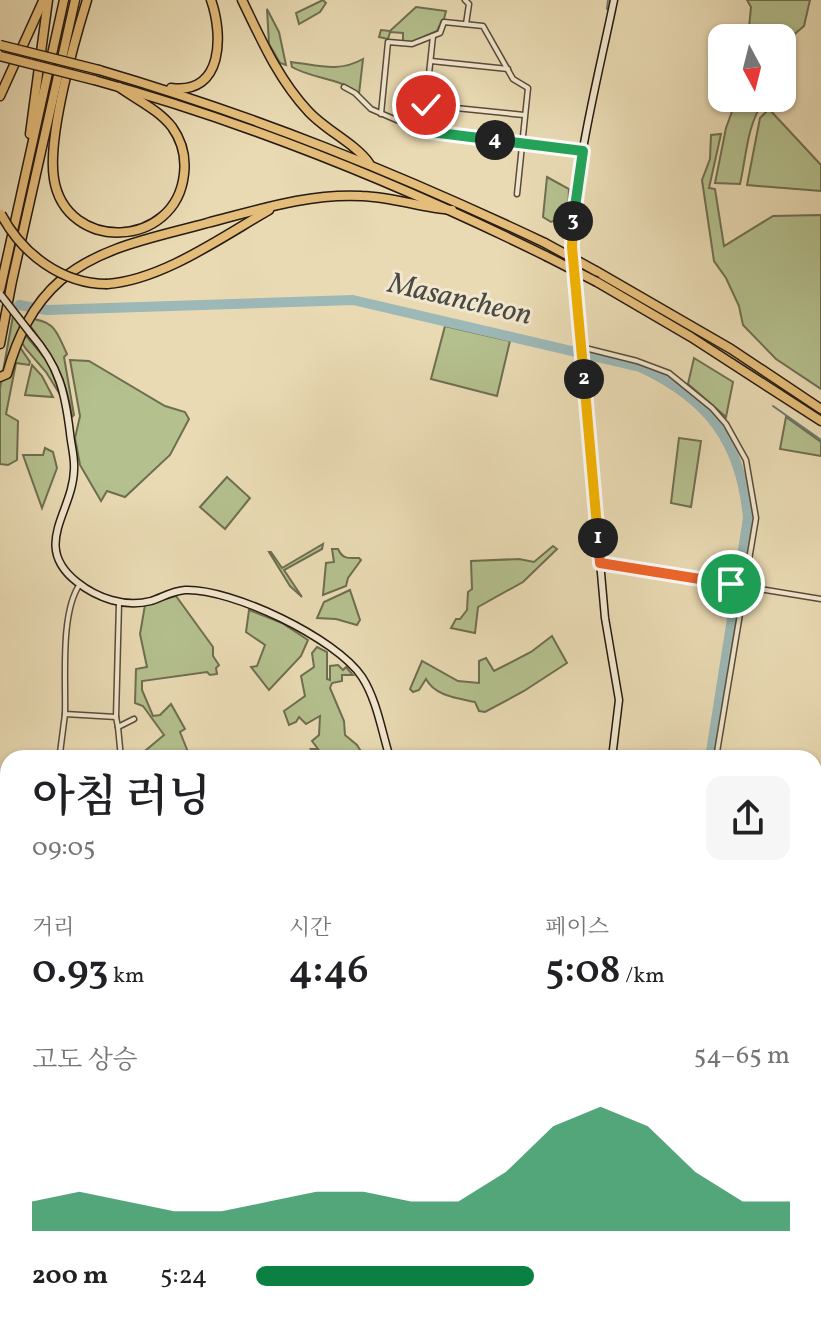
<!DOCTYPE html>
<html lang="ko">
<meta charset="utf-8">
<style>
:root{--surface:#fff;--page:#f6f6f6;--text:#202124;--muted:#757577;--accent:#0b8043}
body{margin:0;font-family:Vollkorn,"Noto Serif KR",serif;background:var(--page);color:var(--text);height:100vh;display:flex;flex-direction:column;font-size:30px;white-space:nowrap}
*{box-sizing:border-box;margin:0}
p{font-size:26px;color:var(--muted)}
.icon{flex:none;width:44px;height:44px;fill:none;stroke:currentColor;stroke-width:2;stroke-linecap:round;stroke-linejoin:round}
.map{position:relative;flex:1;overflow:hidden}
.drawer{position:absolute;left:0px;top:750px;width:822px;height:574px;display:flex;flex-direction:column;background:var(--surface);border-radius:24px 24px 0 0;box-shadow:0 2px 6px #0004}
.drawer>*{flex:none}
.needle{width:52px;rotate:173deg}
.buttons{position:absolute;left:708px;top:24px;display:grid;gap:16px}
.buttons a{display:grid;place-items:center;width:88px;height:88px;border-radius:16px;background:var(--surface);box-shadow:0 2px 6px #0004;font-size:40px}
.pin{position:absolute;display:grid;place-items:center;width:68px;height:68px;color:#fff;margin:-34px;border:4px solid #fff;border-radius:50%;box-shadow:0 2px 8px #0007}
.km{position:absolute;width:40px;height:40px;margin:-20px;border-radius:50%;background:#222;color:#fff;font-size:22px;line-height:40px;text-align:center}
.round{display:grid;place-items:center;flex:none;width:84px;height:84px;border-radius:16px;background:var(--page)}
.headline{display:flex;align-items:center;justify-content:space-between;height:136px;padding:0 32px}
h1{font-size:44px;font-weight:600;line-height:60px}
.figures{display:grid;grid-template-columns:repeat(3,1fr);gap:12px;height:136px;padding:8px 32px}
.figures div{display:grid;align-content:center}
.figures b{font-size:40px;font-weight:600}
.figures small{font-size:22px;font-weight:400}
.figures p{font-size:22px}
.chart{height:224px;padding:16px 32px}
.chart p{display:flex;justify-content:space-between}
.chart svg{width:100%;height:144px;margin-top:8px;fill:var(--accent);opacity:.7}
ul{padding:0 32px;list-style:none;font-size:26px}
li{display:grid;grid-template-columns:128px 96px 1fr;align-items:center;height:60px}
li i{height:20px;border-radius:10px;background:var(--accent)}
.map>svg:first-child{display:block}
.green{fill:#b4c08e;stroke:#6e6e50;stroke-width:2}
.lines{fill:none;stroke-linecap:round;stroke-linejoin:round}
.stream{stroke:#6d7975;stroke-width:2}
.river{stroke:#9cb8b7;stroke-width:10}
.street-casing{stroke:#584b3a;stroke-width:7}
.secondary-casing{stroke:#271b12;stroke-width:9}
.highway-casing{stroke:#271b12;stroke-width:11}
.street{stroke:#f1e7ce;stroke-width:4}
.secondary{stroke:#f1e7ce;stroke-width:6}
.highway{stroke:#e4bd7a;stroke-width:8}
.secondary-bridge-casing{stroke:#271b12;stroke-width:9;stroke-linecap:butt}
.highway-bridge-casing{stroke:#271b12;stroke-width:11;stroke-linecap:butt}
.secondary-bridge{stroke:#f1e7ce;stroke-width:6}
.highway-bridge{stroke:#e4bd7a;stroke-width:8}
.split-1-casing{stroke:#fff;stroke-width:16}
.split-2-casing{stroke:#fff;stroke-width:16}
.split-3-casing{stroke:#fff;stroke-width:16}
.split-4-casing{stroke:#fff;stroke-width:16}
.split-5-casing{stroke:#fff;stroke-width:16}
.split-1{stroke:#f0652b;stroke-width:10}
.split-2{stroke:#f5b400;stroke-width:10}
.split-3{stroke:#f5b400;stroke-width:10}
.split-4{stroke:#22a559;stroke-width:10}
.split-5{stroke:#22a559;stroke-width:10}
.labels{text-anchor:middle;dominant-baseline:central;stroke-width:6;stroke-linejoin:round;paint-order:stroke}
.water-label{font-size:30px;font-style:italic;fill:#4a4a44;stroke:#f1e7ce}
</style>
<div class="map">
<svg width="821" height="1323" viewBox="0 0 821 1323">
<rect width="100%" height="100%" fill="#e9dab3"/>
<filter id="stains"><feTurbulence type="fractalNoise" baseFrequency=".0025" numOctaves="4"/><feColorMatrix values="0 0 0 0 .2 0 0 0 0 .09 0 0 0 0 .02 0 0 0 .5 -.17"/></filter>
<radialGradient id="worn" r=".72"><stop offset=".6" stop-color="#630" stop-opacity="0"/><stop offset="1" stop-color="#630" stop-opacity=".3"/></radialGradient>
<g class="green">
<polygon points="323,0 326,3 320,12 299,24 296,13"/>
<polygon points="747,0 810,0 804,26 782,45 782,38 748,38 751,7"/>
<polygon points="416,7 446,11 444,19 442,20 437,31 412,42 403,41 403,33 390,32 388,39 379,37 381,30 390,31"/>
<polygon points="267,9 279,32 286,65 280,63 269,44"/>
<path d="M363,59L359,94C342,78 312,79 292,67L291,62C318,65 338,73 363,59Z"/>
<path d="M737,98L743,103H763C747,124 746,159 740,184L715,183L726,128Z"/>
<polygon points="769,109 821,165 821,191 747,185 760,118"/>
<polygon points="721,134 709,188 715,189 724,246 773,216 821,215 821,389 776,359 743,325 739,306 726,278 714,261 702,180 710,159 711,135"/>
<polygon points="547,177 569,189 568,216 551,222 543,217"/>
<polygon points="13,316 20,325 17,343 30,362 29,365 16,363 6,414 18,421 17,460 8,465 0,464 0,388"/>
<path d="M27,318C56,321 56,331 67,354L64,357L74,415L72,417C65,371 53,357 26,320Z"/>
<polygon points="445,326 510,341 497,396 431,379"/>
<polygon points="23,332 48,362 61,396 46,372 26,349 22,343"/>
<polygon points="694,358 733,382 726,417 688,384"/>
<polygon points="70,360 89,361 165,406 185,412 189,419 170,455 125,497 107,491 101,501 80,465 75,438 80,416"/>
<polygon points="32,365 42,376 53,397 25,395"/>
<polygon points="786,417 821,442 821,456 780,449"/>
<polygon points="679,438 701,441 691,507 671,503"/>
<polygon points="45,448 53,452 57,468 42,508 23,455 43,455"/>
<polygon points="227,477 250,498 225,529 200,507"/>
<polygon points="323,544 322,549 284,570 302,597 290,586 269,552 271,552 282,568"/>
<polygon points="553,546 557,549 523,582 478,607 475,633 451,628 456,619 460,619 467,610 468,592 472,589 471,561 519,559 534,562"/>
<path d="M332,549H338C343,560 349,558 359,558L361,560L348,578L346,586L323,595L326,563L334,562Z"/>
<polygon points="350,590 360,620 357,625 336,619 317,618 324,602"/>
<polygon points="176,596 213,647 213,656 219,665 216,668 217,674 210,675 207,672 142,681 142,690 153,716 160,715 171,704 185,729 180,732 190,757 144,758 139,756 164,735 143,706 135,703 136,669 147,667 140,634 145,605"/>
<polygon points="249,610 282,623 308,640 301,656 269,690 251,667 257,666 265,645 246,632"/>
<path d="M552,636L567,663L524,691L485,712L479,711L475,702C457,698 435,696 426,679L419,690L413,692L410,689L422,661L458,681L479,683V661L486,658L494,671L531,652Z"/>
<polygon points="317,647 327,652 327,679 330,680 330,666 338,665 343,670 346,667 353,675 342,675 342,681 332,683 330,688 344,721 345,735 357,745 365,758 319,758 311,749 318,749 312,741 319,735 320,716 306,724 299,717 296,722 289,725 284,711 305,696 301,676 314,667 312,653"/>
<polygon points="8,1084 8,1159 0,1148 0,1099"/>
</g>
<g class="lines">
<g class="stream">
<polyline points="607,9 608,0"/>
<polyline points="773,406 821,440"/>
<polyline points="0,811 8,812"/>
<polyline points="814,934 821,927"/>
</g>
<g class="river">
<path d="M19,305L47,310L353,300L640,367C709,399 741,442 748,518L710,758"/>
<polyline points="814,1256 821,1265"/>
</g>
<defs>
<g id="street">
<polyline points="465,0 469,4 466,24"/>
<polyline points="431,61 508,69"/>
<polyline points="344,87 355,93 371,109 429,134 583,151"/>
<polyline points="426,105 524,115"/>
<polyline points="381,114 388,42 412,44 440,33 444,22 483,26 513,79 528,88 517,194"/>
<polyline points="423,131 433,36"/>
<polyline points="581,347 637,361 669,373 712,408 726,424 746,460 756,518 716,758"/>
<polyline points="600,563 821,599"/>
<path d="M80,584C60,612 66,679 65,714L116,717"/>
<polyline points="119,603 116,717 118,727 134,719"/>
<polyline points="118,727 121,758"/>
<polyline points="60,753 65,714"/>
<polyline points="814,875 821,877"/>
<polyline points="814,943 821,936"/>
<polyline points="634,1316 639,1323"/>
</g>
<g id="secondary">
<path d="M31,334C59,366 65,392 70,433C71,445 75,458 74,470C73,512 31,546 77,582C97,598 125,608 151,601C163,597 172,591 185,590C231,588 336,638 362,677C377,700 382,733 390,758"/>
<path d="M612,758L619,700L605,618L572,247C575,164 597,82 614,0"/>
<polyline points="814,1026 821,1026"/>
<polyline points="814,1041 821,1040"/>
<polyline points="814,1046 821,1045"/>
<polyline points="0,1223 8,1220"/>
<polyline points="0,1232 8,1228"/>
<polyline points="203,1316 204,1323"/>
<polyline points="210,1316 211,1323"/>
<polyline points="511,1323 512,1316"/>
</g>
<g id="highway">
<path d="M87,0C74,42 47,138 54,179C66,253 176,249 184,174C186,157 182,141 172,127C159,110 137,100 119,87"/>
<path d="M242,0C261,39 278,79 308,111C325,130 356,144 369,163"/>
<path d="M99,70C256,116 397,173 545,243"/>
<path d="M94,80C251,123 400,184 546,256"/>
<path d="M171,88C224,95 223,34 211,0"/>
<polyline points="0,96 43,1"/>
<polyline points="30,134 48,0"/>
<polyline points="596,271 731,349 821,409"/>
<polyline points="597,282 691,337 821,421"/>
<path d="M107,284C162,280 222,237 269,210"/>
<polyline points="0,290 64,0"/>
<polyline points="0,344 12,281 75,0"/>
<path d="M0,377L7,374C17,338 32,305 61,280C101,246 157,237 207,223C258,210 309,193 362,196C393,197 422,208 452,210"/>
</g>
</defs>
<use href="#street" class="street-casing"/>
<use href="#secondary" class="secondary-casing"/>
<use href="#highway" class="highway-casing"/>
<use href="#street" class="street"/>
<use href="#secondary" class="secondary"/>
<use href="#highway" class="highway"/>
<defs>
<polyline id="secondary-bridge" points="0,294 31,334"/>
<g id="highway-bridge">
<polyline points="0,45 99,70"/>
<polyline points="0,56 94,80"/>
<path d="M1,214C22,254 62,284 107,284"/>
<polyline points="545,243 596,271"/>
<polyline points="546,256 597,282"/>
</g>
</defs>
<use href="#secondary-bridge" class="secondary-bridge-casing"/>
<use href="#highway-bridge" class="highway-bridge-casing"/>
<use href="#secondary-bridge" class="secondary-bridge"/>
<use href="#highway-bridge" class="highway-bridge"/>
</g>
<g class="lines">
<defs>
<polyline id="split-1" points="598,538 600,563 731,584"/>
<polyline id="split-2" points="584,379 598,538"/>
<polyline id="split-3" points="573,221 572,247 584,379"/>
<polyline id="split-4" points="495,140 583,151 573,221"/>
<polyline id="split-5" points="426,105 423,131 495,140"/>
</defs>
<use href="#split-1" class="split-1-casing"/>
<use href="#split-2" class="split-2-casing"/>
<use href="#split-3" class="split-3-casing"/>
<use href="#split-4" class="split-4-casing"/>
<use href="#split-5" class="split-5-casing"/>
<use href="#split-1" class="split-1"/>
<use href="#split-2" class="split-2"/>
<use href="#split-3" class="split-3"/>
<use href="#split-4" class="split-4"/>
<use href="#split-5" class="split-5"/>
</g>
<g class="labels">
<g class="water-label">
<text transform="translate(460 300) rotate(13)">Masancheon</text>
</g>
</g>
<rect width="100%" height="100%" filter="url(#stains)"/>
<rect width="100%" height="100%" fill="url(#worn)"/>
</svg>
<div class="buttons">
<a><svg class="needle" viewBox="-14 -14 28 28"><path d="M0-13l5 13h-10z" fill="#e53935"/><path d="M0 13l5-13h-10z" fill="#757577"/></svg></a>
</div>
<div class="pin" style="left:731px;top:584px;background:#1e9e55"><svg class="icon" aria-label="arrive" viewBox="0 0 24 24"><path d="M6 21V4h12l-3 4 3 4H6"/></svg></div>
<div class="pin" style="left:426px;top:105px;background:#d93025"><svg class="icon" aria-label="check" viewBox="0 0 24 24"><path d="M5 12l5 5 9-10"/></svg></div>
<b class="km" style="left:598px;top:538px">1</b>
<b class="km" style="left:584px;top:379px">2</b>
<b class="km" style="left:573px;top:221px">3</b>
<b class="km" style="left:495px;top:140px">4</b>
<section class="drawer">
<div class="headline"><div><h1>아침 러닝</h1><p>09:05</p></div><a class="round"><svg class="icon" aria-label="share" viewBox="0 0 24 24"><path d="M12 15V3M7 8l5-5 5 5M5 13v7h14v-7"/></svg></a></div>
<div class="figures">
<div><p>거리</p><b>0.93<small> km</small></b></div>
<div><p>시간</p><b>4:46</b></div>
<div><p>페이스</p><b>5:08<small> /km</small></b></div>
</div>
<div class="chart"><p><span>고도 상승</span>54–65 m</p>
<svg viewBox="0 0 160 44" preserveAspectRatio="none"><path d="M0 44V35L10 32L20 35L30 38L40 38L50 35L60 32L70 32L80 35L90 35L100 26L110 12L120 6L130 12L140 26L150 35L160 35V44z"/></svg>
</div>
<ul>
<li><b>200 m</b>5:24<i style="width:52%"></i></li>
</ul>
</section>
</div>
